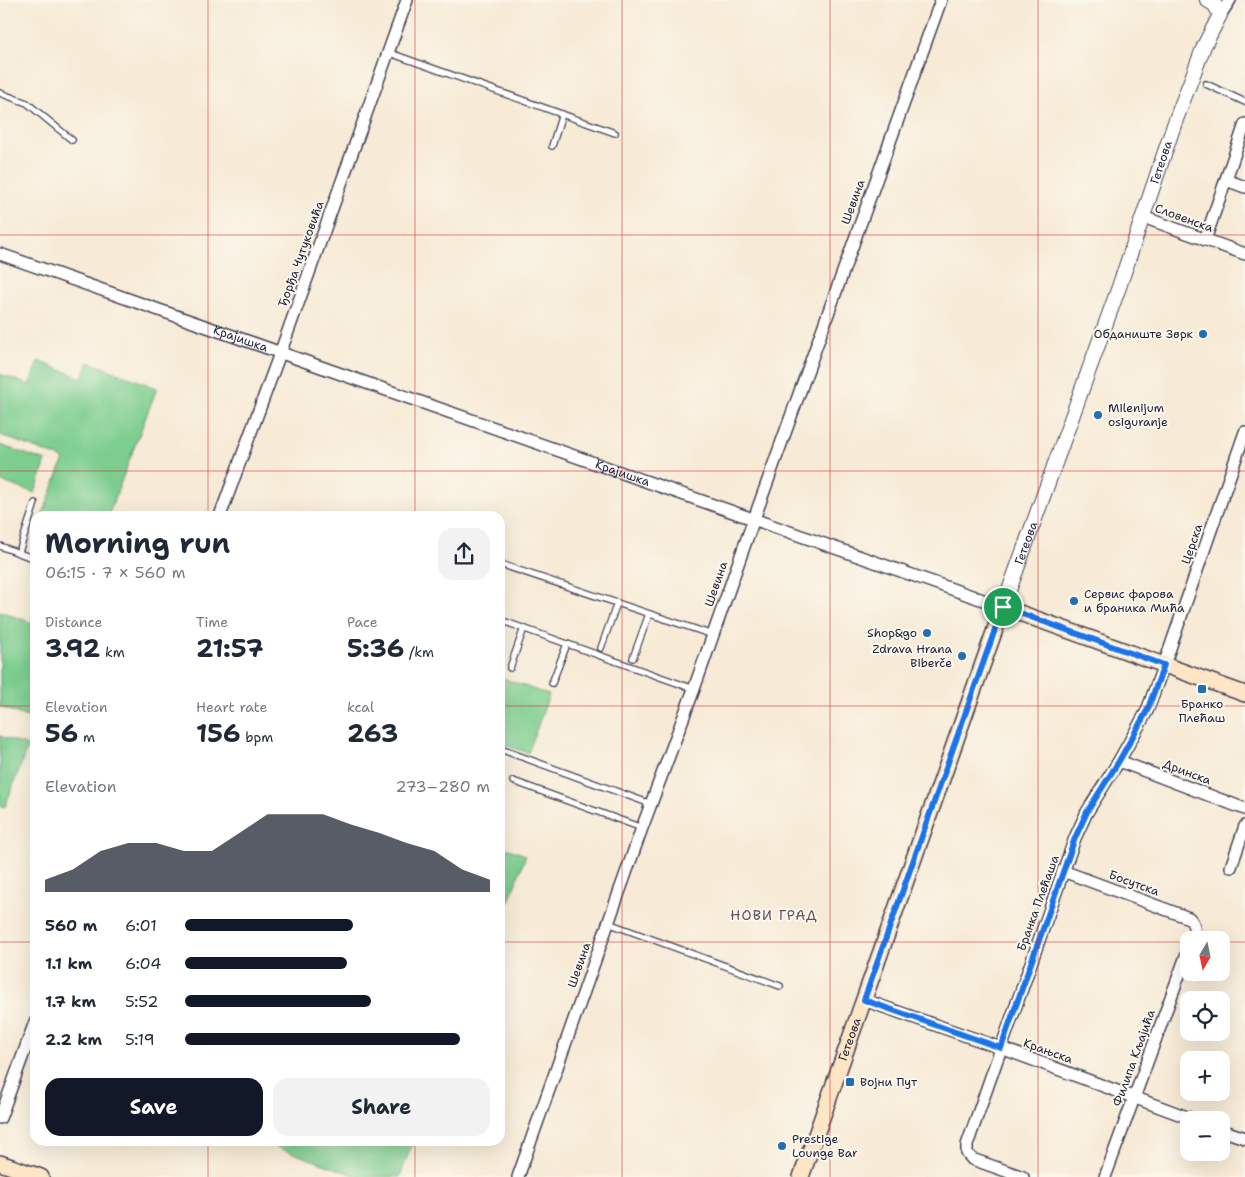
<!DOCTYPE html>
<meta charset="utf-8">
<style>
:root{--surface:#fff;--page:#f2f2f3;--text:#1f2937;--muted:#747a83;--accent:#111827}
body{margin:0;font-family:"Shantell Sans",sans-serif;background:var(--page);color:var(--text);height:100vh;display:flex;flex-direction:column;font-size:19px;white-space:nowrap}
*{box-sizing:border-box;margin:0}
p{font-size:16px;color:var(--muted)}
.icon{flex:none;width:28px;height:28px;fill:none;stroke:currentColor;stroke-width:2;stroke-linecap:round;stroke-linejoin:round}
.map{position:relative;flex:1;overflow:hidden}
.drawer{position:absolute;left:30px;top:511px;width:475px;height:635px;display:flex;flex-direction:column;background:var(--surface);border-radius:15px;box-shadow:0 5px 20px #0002}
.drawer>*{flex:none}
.needle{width:32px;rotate:189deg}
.buttons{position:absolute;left:1180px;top:931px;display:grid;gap:10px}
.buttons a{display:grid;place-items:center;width:50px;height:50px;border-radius:10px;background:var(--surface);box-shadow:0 5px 20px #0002;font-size:25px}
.pin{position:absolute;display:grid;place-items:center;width:42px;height:42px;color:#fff;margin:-21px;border:2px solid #fff;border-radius:50%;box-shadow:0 1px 5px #0007}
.round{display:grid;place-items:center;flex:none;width:52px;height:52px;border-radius:15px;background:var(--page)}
.summary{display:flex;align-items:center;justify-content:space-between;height:85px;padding:0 15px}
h1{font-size:28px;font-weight:700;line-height:38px}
.figures{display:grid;grid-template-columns:repeat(3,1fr);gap:8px;height:85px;padding:5px 15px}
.figures div{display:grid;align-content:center}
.figures b{font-size:25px;font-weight:700}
.figures small{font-size:14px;font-weight:400}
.figures p{font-size:14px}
.chart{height:140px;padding:10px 15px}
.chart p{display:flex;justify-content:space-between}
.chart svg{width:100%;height:90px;margin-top:5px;fill:var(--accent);opacity:.7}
.action{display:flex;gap:10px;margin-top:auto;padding:10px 15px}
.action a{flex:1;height:58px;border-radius:15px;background:var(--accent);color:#fff;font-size:20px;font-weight:700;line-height:58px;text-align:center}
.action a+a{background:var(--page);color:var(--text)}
ul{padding:0 15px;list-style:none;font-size:16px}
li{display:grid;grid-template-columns:80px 60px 1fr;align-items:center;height:38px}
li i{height:12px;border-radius:6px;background:var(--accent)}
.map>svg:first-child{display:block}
.green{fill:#7ccd8e;stroke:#4f7864}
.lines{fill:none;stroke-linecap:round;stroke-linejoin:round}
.service-casing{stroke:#424052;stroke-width:8}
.minor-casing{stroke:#424052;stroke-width:14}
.tertiary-casing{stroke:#424052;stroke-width:16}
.secondary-casing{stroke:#424052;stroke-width:18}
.service{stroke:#fff;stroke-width:5.5}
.minor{stroke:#fff;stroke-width:11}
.tertiary{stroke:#fff;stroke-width:14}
.secondary{stroke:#fee5c5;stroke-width:15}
.route-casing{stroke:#fff;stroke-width:10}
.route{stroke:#1a73e8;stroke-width:6}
.grid{fill:none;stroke:#d62828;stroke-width:1;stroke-opacity:0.55}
.poi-dot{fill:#1f6fb2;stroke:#fbf7ec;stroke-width:2}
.labels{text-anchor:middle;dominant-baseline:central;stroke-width:4;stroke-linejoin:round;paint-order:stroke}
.street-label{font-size:12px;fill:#22223b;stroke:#fbf7ec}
.poi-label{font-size:12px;fill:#22223b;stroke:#fbf7ec;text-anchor:start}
.neighbourhood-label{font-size:14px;letter-spacing:1px;fill:#625156;stroke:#fbf7ec}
</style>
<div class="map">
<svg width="1245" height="1177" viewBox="0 0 1245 1177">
<rect width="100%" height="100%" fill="#fbf7ec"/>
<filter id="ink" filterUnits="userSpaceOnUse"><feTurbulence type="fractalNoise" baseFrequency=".02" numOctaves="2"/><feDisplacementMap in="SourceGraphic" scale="10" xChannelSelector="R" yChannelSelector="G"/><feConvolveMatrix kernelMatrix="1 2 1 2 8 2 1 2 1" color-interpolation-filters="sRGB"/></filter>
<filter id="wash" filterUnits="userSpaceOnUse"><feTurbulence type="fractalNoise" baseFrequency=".0096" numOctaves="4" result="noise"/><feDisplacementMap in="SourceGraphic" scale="20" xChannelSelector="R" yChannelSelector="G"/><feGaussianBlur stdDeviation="1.12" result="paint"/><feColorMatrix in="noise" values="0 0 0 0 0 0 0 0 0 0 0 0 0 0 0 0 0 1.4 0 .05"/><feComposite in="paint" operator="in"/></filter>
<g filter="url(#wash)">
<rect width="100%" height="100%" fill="#f7ead6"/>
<g class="green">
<polygon points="38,361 82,378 89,362 157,388 108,516 42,516 64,459 0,435 0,374 29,385"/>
<polygon points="0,445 46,461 35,493 0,481"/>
<polygon points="0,611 35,624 35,720 0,707"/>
<polygon points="500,677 549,695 528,753 500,743"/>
<polygon points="0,736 28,746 5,807 0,806"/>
<polygon points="500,846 526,855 500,926"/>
<polygon points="260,1141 413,1141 400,1177 359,1177"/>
</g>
</g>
<g filter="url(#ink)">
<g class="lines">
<defs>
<g id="service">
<polyline points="387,52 615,133"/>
<polyline points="1206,84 1245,102"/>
<polyline points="0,93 27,103 72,140"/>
<polyline points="552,146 562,114"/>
<polyline points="0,546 35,559"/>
<polyline points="19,552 35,503"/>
<polyline points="500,564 713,635"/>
<polyline points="500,620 694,689"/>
<polyline points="601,648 617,603"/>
<polyline points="633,658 649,614"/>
<polyline points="510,668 524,628"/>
<polyline points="552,683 567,644"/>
<polyline points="503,750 651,804"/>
<polyline points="513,781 642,828"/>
<polyline points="608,923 780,986"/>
</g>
<g id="minor">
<polyline points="1220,15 1230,0"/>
<polyline points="1226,180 1245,187"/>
<polyline points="1143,217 1245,254"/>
<polyline points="1205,240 1245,124"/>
<path id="s1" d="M0,254L1003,607"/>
<polyline points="220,516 286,337 407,0"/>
<polyline points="1119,761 1245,809"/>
<polyline points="1231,867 1245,826"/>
<path d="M1063,871L1189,918C1196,925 1195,931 1192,940"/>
<polyline points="864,1000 1001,1048 1195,1120"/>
<polyline points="0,1118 35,1022"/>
<polyline points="1221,1130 1245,1138"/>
<polyline points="518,1177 642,828 694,689 745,544 941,0"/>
<polyline points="1023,1177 972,1159 967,1153 967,1145 1075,838 1087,812 1119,761 1147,711 1169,651 1245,432"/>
<polyline points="1105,1177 1189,948"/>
</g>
<g id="tertiary">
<path id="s2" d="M1003,607L1119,287L1175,122L1204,46L1220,15L1215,5L1207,0"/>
</g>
<g id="secondary">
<polyline points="0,1163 41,1177"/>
<path id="s3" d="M801,1177L1003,607L1245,694"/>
</g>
</defs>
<use href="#service" class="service-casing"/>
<use href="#minor" class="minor-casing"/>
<use href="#tertiary" class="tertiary-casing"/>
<use href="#secondary" class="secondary-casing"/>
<use href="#service" class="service"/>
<use href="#minor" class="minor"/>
<use href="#tertiary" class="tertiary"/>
<use href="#secondary" class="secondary"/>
</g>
</g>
<g class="lines" filter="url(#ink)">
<defs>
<polygon id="route" points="1003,607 1164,665 1147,711 1119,761 1087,812 1075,838 1001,1048 864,1000"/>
</defs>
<use href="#route" class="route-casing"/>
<use href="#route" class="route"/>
</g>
<path class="grid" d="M208,0V516M415,0V516M622,0V1177M830,0V1177M1038,0V1177M0,235H1245M0,471H1245M0,706H35M500,706H1245M0,942H35M500,942H1189M1221,942H1245M208,1141V1177M415,1141V1177"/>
<g class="poi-dot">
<circle cx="1203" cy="334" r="5"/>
<circle cx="1098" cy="415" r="5"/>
<circle cx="1074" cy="601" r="5"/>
<circle cx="927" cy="633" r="5"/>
<circle cx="962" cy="656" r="5"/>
<rect x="1197" y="684" width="10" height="10" rx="2.5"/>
<rect x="845" y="1077" width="10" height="10" rx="2.5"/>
<circle cx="782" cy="1146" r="5"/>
</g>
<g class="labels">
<g class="street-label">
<text stroke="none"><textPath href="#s2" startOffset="472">Гетеова</textPath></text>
<text transform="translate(853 202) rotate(-70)">Шевина</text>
<text transform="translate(1184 218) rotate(20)">Словенска</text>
<text transform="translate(301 254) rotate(-70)">Ђорђа Чутуковића</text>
<text stroke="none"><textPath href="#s1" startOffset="255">Крајишка</textPath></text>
<text stroke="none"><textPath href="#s1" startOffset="660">Крајишка</textPath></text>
<text stroke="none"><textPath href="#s2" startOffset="68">Гетеова</textPath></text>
<text transform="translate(1192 544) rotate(-71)">Церска</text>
<text transform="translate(716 584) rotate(-71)">Шевина</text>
<text transform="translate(1187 772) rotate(21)">Дринска</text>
<text transform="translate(1134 883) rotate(20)">Босутска</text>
<text transform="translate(1038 903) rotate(-70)">Бранка Плећаша</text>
<text transform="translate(579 965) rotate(-71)">Шевина</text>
<text stroke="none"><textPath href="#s3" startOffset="146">Гетеова</textPath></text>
<text transform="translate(1048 1051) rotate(20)">Крањска</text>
<text transform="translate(1134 1058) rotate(-70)">Филипа Кљајића</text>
</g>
<g class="poi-label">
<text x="1193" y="334" text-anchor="end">Обданиште Зврк</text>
<text x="1108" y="408">Milenijum<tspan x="1108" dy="14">osiguranje</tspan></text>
<text x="1084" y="594">Сервис фарова<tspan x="1084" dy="14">и браника Мића</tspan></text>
<text x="917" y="633" text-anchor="end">Shop&amp;go</text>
<text x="952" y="649" text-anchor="end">Zdrava Hrana<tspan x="952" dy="14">Biberče</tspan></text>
<text x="1202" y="704" text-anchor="middle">Бранко<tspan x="1202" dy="14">Плећаш</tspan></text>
<text x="860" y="1082">Војни Пут</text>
<text x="792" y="1139">Prestige<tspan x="792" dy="14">Lounge Bar</tspan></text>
</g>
<g class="neighbourhood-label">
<text x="774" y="915">НОВИ ГРАД</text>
</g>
</g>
</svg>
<div class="buttons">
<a><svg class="needle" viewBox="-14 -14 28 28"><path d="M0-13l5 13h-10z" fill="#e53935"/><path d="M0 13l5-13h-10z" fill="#747a83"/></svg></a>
<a><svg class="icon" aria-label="locate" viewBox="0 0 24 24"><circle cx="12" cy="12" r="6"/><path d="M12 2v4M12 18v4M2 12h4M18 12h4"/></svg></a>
<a>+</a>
<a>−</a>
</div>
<div class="pin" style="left:1003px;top:607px;background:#1e9e55"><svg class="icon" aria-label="arrive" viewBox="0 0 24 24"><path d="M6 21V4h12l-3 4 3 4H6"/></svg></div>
<section class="drawer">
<div class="summary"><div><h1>Morning run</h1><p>06:15 · 7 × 560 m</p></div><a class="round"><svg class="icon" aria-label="share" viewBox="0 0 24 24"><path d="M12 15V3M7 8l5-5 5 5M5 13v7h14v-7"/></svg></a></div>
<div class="figures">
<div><p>Distance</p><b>3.92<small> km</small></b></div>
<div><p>Time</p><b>21:57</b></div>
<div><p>Pace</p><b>5:36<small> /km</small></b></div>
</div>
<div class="figures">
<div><p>Elevation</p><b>56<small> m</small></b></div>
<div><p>Heart rate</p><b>156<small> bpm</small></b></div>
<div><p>kcal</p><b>263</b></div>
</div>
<div class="chart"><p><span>Elevation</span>273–280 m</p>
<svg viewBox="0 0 160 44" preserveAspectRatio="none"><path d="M0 44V38L10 33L20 24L30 20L40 20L50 24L60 24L70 15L80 6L90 6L100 6L110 11L120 15L130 20L140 24L150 33L160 38V44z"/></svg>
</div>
<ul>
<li><b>560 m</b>6:01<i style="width:55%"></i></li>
<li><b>1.1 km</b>6:04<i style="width:53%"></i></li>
<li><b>1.7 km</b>5:52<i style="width:61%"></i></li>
<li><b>2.2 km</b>5:19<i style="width:90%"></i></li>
</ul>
<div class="action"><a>Save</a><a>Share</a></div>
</section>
</div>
